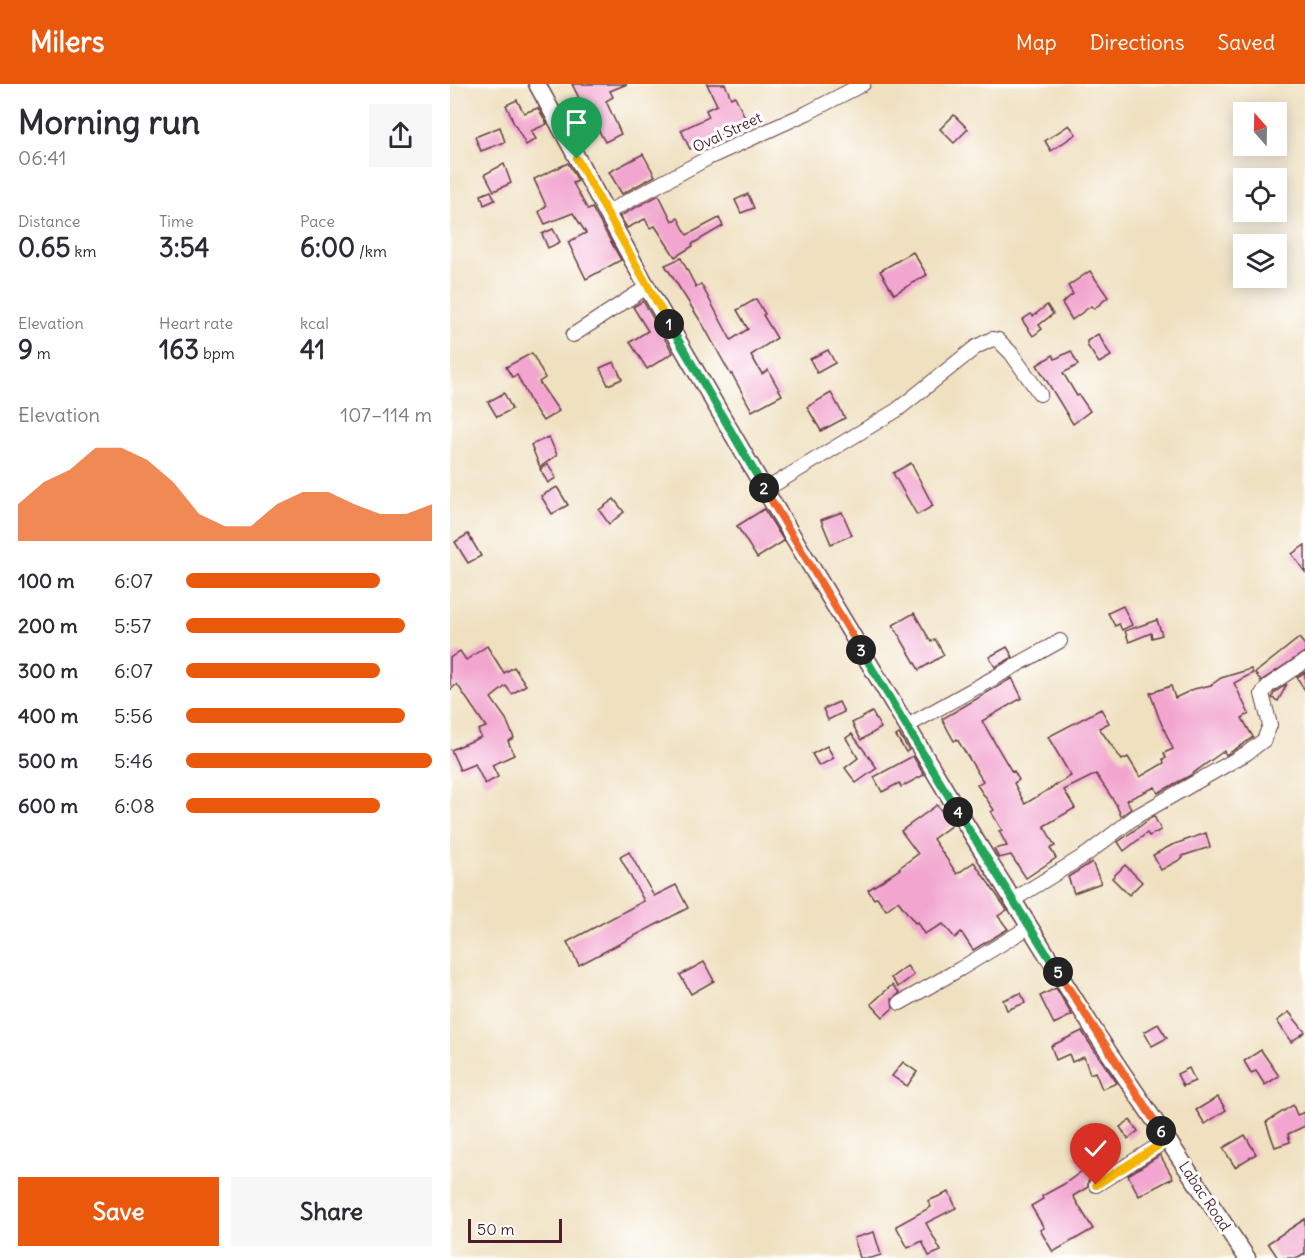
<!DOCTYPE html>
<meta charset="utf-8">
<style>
:root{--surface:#fff;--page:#f7f7f7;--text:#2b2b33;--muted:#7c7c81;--accent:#ea580c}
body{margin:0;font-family:Delius,sans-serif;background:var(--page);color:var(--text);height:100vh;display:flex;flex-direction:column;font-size:22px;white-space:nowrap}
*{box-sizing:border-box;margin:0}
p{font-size:20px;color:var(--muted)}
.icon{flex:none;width:33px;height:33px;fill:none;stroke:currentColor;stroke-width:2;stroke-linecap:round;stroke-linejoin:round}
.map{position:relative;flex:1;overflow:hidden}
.drawer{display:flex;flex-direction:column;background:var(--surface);width:450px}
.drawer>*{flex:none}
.needle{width:39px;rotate:340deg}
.fabs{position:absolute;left:783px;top:18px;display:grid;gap:12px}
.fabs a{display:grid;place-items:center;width:54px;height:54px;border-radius:0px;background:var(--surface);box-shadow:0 3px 15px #0003;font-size:30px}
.scale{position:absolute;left:18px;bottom:15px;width:94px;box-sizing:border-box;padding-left:6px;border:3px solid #4a1f2b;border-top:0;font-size:16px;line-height:21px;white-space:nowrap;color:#4a1f2b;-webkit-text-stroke:4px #fff;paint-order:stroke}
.pin{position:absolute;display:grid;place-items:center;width:51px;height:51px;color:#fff;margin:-62px -26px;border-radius:50% 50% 50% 0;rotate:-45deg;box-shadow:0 0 6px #0007}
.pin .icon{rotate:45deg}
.km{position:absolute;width:30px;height:30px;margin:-15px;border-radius:50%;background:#222;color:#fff;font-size:16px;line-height:30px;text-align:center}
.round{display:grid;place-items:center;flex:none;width:63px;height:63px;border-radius:0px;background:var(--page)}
.overview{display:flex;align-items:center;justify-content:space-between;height:102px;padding:0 18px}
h1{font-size:33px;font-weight:800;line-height:45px}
.metrics{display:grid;grid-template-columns:repeat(3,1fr);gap:9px;height:102px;padding:6px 18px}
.metrics div{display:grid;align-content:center}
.metrics b{font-size:26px;font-weight:800}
.metrics small{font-size:16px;font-weight:400}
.metrics p{font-size:16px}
.chart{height:168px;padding:12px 18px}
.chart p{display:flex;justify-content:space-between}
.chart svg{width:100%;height:108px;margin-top:6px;fill:var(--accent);opacity:.7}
.primary-button{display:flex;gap:12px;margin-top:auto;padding:12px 18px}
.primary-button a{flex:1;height:69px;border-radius:0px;background:var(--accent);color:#fff;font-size:24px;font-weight:800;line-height:69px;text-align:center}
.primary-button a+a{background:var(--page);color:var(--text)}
ul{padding:0 18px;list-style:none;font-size:20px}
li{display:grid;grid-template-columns:96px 72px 1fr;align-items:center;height:45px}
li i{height:15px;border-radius:8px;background:var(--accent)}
header{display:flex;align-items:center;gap:36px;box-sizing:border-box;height:84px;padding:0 30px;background:var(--accent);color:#fff}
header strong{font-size:28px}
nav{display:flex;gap:33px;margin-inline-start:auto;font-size:21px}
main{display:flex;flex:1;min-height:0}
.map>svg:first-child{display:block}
.building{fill:#f2a5cf}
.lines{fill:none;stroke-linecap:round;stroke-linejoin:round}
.minor-casing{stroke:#633c41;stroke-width:16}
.tertiary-casing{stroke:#633c41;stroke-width:19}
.minor{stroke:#fff;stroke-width:14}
.tertiary{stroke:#fff;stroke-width:16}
.split-1-casing{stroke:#fff;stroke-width:12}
.split-2-casing{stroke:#fff;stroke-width:12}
.split-3-casing{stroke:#fff;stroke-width:12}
.split-4-casing{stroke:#fff;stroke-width:12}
.split-5-casing{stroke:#fff;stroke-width:12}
.split-6-casing{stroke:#fff;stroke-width:12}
.split-7-casing{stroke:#fff;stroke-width:12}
.split-1{stroke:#f5b400;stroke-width:8}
.split-2{stroke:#22a559;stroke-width:8}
.split-3{stroke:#f0652b;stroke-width:8}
.split-4{stroke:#22a559;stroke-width:8}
.split-5{stroke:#22a559;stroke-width:8}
.split-6{stroke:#f0652b;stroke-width:8}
.split-7{stroke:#f5b400;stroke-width:8}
.labels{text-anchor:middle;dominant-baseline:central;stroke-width:6;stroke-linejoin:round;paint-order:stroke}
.street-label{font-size:15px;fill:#4a1f2b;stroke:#fff}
</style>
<header>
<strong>Milers</strong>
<nav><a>Map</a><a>Directions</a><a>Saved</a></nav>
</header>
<main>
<section class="drawer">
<div class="overview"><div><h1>Morning run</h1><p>06:41</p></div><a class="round"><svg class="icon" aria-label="share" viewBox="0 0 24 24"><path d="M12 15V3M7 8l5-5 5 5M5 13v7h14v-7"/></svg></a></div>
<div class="metrics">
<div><p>Distance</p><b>0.65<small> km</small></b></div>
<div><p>Time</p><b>3:54</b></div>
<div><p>Pace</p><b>6:00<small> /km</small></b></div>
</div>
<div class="metrics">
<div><p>Elevation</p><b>9<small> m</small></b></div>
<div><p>Heart rate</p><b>163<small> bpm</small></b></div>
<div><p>kcal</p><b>41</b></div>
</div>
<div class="chart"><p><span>Elevation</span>107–114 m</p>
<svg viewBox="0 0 160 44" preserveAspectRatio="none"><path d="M0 44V29L10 20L20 15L30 6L40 6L50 11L60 20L70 33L80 38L90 38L100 29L110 24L120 24L130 29L140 33L150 33L160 29V44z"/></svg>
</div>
<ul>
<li><b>100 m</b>6:07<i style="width:79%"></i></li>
<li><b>200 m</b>5:57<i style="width:89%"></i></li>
<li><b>300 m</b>6:07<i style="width:79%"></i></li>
<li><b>400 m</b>5:56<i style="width:89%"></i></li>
<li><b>500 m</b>5:46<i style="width:100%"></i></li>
<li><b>600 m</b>6:08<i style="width:79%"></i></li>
</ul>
<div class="primary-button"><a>Save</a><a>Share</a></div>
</section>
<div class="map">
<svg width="855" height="1174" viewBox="0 0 855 1174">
<rect width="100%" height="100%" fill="#fff"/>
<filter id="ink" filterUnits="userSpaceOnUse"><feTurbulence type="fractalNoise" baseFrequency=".0167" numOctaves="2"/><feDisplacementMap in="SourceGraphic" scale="12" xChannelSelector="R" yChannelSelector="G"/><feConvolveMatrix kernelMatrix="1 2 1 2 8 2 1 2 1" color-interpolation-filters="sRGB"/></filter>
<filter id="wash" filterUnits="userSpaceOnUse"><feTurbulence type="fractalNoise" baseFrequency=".008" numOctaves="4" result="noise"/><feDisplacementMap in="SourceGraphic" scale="24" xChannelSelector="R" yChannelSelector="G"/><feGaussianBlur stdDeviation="1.35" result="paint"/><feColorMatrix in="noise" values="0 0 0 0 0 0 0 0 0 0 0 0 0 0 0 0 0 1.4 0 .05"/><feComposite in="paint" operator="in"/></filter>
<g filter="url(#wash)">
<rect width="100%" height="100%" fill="#efe0c0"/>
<g id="blocks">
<g class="building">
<polygon points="122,0 177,0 160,7 163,13 156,17 171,50 155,58 149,47 146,48"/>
<polygon points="257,0 275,0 281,14 285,12 297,38 240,65 231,46 259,33 256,26 267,21"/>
<polygon points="67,16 74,29 88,24 97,40 81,47 86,55 76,61 61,34 62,34 56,21"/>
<polygon points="504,31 518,45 504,59 490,45"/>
<polygon points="619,41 626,50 601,67 595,57"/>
<polygon points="50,43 55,58 31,67 25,53"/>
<polygon points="193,70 205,92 172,110 159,88"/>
<polygon points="118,79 128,97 123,99 138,126 142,124 171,176 136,195 118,158 136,149 123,129 95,140 89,128 96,122 84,95"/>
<polygon points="54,80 61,99 44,107 35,90"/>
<polygon points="41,107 45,116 34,121 31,111"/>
<polygon points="298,110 304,124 291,129 285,116"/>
<polygon points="209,111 222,137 228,134 237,151 269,134 273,142 242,160 243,162 225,173 205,142 200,144 195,135 177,144 170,132"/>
<polygon points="103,145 110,158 98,164 92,150"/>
<polygon points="463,168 477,191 444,210 430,187"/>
<polygon points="231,174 246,203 251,200 281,256 298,245 287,226 306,215 315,230 313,231 327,254 301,271 312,290 318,286 332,311 302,327 282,290 281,291 253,241 215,181"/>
<polygon points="640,187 658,213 644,225 641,222 622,236 612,219 623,210 618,202"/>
<polygon points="193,217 223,269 197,285 180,258 198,247 183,223"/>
<polygon points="597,221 603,230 589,241 592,245 583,252 572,236 581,230 583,232"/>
<polygon points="648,250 661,272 649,279 637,261 637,257"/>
<polygon points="378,266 385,279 367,289 360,275"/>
<polygon points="621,267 628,281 613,289 627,312 629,311 640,327 623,340 587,281 603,271 605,275"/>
<polygon points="82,269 95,294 89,298 109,327 93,337 81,319 67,291 62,293 56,283"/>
<polygon points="164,278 172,295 158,301 150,284"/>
<polygon points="54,309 62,325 47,333 38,318"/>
<polygon points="381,309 395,334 371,347 357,323"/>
<polygon points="99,353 107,371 90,383 81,361"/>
<polygon points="461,379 483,422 467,431 443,389"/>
<polygon points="98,380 106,394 98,399 90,385"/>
<polygon points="107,403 118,421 102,430 91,412"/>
<polygon points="164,415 174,428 159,440 149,426"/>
<polygon points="314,425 334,457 307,474 287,442"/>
<polygon points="392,428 402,451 381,460 371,436"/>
<polygon points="18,450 31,472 18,479 5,458"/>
<polygon points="855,461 855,488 842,470"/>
<polygon points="673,522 682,541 672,546 669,540 665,542 658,529"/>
<polygon points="464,529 481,558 485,555 494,571 469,586 443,541"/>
<polygon points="707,536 712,551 702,554 701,549 679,558 675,547"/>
<polygon points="849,554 855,561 855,568 811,597 805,589"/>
<polygon points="37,562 54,589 64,583 76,601 62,610 56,602 41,614 56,635 64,654 58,657 64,671 42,681 48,693 35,700 25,680 10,686 1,666 31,653 28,646 36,643 7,600 0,606 0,574 10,567 16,576"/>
<polygon points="557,563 563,573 545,583 539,573"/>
<polygon points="801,585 803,589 784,599 799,630 792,634 803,653 792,661 776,671 774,667 739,692 708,709 705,703 677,716 681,725 671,732 666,720 646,690 614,706 625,724 594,742 605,762 600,764 606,774 576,794 561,771 549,774 544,765 557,762 549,747 552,746 541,728 544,726 527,701 533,697 507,655 504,657 492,635 562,594 572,614 532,637 562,688 564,687 569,696 564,699 575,720 621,692 598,653 651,625 659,639 649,644 672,676 678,673 690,693 714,679 713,675 716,674 714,669 723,665 709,634 700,609 721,602 725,614 744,605 761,601 771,594"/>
<polygon points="855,588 855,607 847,593"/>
<polygon points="837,600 828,617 822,614 824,609"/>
<polygon points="389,618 394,628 378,636 373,625"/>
<polygon points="422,628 431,644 411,656 402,639"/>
<polygon points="402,650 427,684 406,699 395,684 408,674 396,654"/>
<polygon points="449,650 459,666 456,668 446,652"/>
<polygon points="377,662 384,674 369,682 362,670"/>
<polygon points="463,672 474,691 451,703 449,699 432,708 424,693"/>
<polygon points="487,721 502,741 483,755 507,790 524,778 557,826 548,832 558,845 523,866 511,848 505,854 493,840 474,850 467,838 465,839 448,817 436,826 427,813 424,815 418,806 450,785 449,784 468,770 451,747"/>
<polygon points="704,732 711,746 699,752 697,749 674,767 668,758"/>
<polygon points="756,749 760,763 732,772 733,774 711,786 703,771 722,761"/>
<polygon points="179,768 204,812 226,801 238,824 129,881 117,858 194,817 170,773"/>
<polygon points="642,778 651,799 624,809 618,793"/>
<polygon points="675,781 692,798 679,811 662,794"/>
<polygon points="254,878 264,897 241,910 230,891"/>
<polygon points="457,882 464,891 448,903 441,894"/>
<polygon points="442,901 450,909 442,915 443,924 433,933 421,920"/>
<polygon points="606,904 622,931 604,940 590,912"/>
<polygon points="571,909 575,919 557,926 553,916"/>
<polygon points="839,928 855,948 841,958 827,937"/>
<polygon points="708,940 717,954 702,962 694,948"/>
<polygon points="632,947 638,957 667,999 652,1005 645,988 640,990 634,973 622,978 619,970 606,976 601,962"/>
<polygon points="811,966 829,992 815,1001 806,987 801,989 794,977"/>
<polygon points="453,978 467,988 457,1002 442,992"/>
<polygon points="739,984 745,997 733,1002 727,990"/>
<polygon points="768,1013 776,1026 755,1040 746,1026"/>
<polygon points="843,1021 847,1031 855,1028 855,1042 838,1050 840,1058 825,1063 816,1038"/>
<polygon points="680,1036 688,1047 678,1055 670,1043"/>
<polygon points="795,1051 806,1070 785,1083 773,1064"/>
<polygon points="640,1063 649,1080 652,1078 657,1084 641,1094 638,1097 638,1103 623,1112 643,1145 603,1168 590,1146 594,1144 581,1122 593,1115 592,1112 614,1100 632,1087 624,1071"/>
<polygon points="710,1071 723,1094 689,1112 678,1091"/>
<polygon points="499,1108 506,1124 476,1139 491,1167 479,1172 472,1157 458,1164 446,1142 481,1123 478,1117"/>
<polygon points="855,1135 855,1170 848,1174 828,1174 818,1159"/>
<polygon points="424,1148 431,1171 421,1174 410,1174 404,1154"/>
</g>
</g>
</g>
<g filter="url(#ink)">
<use href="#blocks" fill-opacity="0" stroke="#633c41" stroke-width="1.5"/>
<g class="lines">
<defs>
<g id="minor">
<polyline points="156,129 258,74 357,29 413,0"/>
<polyline points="123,251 197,203"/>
<polyline points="315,406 447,326 526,263 542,255 548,256 561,269 590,310"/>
<polyline points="457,642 610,557"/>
<polyline points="563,816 637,770 685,733 797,669 814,656 820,641 812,610 818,602 855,577"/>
<polyline points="450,919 510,885 579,843"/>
<polyline points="646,1101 717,1056"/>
</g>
<polyline id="tertiary" points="87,0 197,203 315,406 523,752 647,951 797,1174"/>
</defs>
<use href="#minor" class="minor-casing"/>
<use href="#tertiary" class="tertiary-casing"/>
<use href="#minor" class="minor"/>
<use href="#tertiary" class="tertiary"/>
</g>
</g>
<g class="lines" filter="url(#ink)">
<defs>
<polyline id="split-1" points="127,75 219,240"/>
<polyline id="split-2" points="219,240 314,404"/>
<polyline id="split-3" points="314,404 411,566"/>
<polyline id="split-4" points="411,566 508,728"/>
<polyline id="split-5" points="508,728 608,888"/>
<polyline id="split-6" points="608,888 711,1047"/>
<polyline id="split-7" points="646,1101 717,1056 711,1047"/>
</defs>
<use href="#split-1" class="split-1-casing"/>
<use href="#split-2" class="split-2-casing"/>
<use href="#split-3" class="split-3-casing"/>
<use href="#split-4" class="split-4-casing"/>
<use href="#split-5" class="split-5-casing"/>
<use href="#split-6" class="split-6-casing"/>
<use href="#split-7" class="split-7-casing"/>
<use href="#split-1" class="split-1"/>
<use href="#split-2" class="split-2"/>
<use href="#split-3" class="split-3"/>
<use href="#split-4" class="split-4"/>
<use href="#split-5" class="split-5"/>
<use href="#split-6" class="split-6"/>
<use href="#split-7" class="split-7"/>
</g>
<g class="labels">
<g class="street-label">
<text transform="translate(277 48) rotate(-25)">Oval Street</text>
<text transform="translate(755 1112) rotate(56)">Labac Road</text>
</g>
</g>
</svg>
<div class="fabs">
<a><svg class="needle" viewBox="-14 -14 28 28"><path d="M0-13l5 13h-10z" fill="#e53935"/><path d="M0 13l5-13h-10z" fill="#7c7c81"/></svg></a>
<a><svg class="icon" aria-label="locate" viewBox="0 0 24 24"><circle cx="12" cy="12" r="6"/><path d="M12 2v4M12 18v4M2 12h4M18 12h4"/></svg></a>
<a><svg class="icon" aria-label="layers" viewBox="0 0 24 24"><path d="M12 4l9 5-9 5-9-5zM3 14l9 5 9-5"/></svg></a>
</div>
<div class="scale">50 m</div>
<div class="pin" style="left:127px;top:75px;background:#1e9e55"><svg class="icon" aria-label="arrive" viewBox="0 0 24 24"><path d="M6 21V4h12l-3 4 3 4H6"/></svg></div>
<div class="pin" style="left:646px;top:1101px;background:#d93025"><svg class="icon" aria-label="check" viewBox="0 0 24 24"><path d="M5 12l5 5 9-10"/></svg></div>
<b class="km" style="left:219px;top:240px">1</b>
<b class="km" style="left:314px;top:404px">2</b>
<b class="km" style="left:411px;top:566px">3</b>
<b class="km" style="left:508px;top:728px">4</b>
<b class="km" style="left:608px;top:888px">5</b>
<b class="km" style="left:711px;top:1047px">6</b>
</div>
</main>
